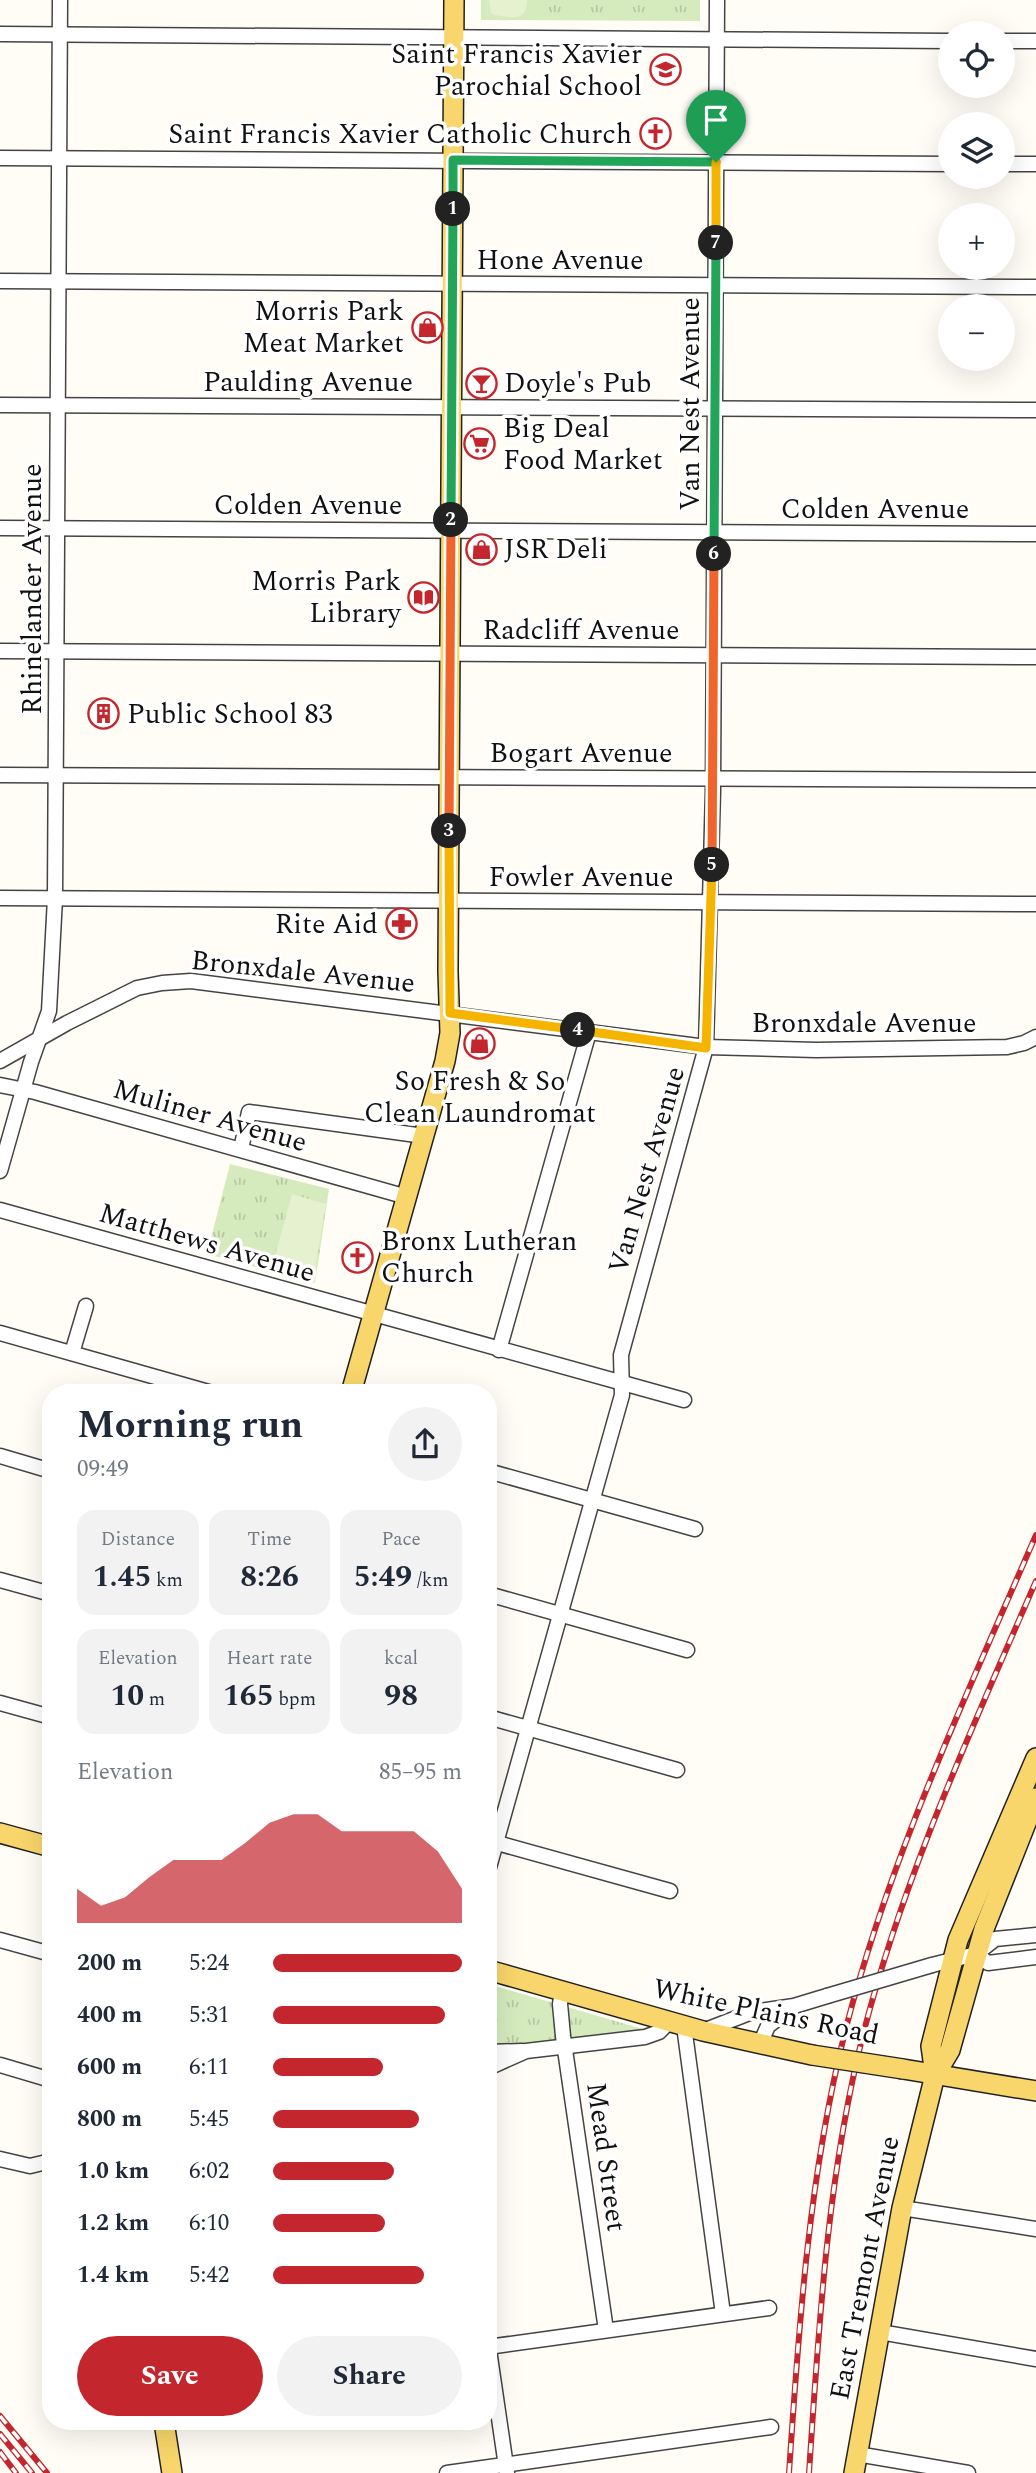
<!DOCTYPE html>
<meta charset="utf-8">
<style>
:root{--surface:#fff;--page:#f2f2f3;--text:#1f2937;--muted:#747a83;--accent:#c4262e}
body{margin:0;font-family:Spectral,serif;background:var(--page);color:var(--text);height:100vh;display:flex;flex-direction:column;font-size:26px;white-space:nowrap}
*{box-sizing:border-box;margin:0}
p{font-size:23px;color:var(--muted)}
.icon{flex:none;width:38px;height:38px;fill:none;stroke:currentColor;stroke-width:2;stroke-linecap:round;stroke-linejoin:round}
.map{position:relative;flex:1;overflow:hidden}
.details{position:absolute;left:42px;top:1384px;width:455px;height:1046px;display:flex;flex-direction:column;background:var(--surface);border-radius:28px;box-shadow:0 7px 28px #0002}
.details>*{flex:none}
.buttons{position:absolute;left:938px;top:21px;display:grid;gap:14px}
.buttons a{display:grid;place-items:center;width:77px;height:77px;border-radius:50%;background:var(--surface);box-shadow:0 7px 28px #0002;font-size:35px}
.pin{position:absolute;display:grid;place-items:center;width:60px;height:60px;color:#fff;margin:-72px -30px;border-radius:50% 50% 50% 0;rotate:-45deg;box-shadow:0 0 7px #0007}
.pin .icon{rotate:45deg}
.km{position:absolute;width:35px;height:35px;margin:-18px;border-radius:50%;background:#222;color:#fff;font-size:19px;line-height:35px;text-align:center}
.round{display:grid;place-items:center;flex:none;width:74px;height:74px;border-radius:37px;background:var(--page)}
.overview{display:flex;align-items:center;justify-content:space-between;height:119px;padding:0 35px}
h1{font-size:38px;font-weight:700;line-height:52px}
.figures{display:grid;grid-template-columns:repeat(3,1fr);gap:10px;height:119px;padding:7px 35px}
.figures div{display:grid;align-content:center;border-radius:18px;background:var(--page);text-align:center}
.figures b{font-size:30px;font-weight:700}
.figures small{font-size:19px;font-weight:400}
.figures p{font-size:19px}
.chart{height:196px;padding:14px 35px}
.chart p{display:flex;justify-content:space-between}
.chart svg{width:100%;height:126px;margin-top:7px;fill:var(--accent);opacity:.7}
.button{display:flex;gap:14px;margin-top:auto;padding:14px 35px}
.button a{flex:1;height:80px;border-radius:42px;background:var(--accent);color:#fff;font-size:28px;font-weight:700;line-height:80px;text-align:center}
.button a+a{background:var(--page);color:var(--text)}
ul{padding:0 35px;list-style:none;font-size:23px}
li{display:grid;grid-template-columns:112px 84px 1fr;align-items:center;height:52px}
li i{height:18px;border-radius:9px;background:var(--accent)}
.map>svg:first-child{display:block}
.grass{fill:url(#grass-tufts)}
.pitch{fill:#e6f2cf}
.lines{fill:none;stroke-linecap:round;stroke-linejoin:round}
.minor-casing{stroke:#444;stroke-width:17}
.major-casing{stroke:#222;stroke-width:22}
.minor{stroke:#fff;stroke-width:14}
.major{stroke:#f9d66b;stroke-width:19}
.rail-casing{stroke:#c4262e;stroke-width:6}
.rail{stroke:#fff;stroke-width:3.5;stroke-dasharray:10;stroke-linecap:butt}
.minor-bridge-casing{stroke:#444;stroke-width:17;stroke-linecap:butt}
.major-bridge-casing{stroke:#222;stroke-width:22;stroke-linecap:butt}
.minor-bridge{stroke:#fff;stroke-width:14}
.major-bridge{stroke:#f9d66b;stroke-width:19}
.split-1-casing{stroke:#fff;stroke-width:14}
.split-2-casing{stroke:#fff;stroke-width:14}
.split-3-casing{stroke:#fff;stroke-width:14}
.split-4-casing{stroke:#fff;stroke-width:14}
.split-5-casing{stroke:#fff;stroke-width:14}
.split-6-casing{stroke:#fff;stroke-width:14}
.split-7-casing{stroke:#fff;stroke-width:14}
.split-8-casing{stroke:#fff;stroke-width:14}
.split-1{stroke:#22a559;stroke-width:9}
.split-2{stroke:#22a559;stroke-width:9}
.split-3{stroke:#f0652b;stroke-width:9}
.split-4{stroke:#f5b400;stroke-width:9}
.split-5{stroke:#f5b400;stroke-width:9}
.split-6{stroke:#f0652b;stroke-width:9}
.split-7{stroke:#22a559;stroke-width:9}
.split-8{stroke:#f5b400;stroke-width:9}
.labels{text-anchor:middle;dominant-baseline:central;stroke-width:7;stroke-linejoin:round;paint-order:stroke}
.poi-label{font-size:28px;fill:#111;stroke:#fff;text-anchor:end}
.street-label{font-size:28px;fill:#111;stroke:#fff}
</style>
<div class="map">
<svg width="1036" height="2473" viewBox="0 0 1036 2473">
<defs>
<pattern id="grass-tufts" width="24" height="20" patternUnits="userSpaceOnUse" patternTransform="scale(1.75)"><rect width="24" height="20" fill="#d5ebbd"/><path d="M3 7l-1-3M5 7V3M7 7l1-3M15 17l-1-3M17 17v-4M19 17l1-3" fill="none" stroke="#b6c8a1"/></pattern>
</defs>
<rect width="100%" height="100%" fill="#fffdf5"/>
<g class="grass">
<polygon points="481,0 700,0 700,21 481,20"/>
<polygon points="230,1164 329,1189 315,1283 207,1254"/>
<polygon points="488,1984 646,2030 488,2063"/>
</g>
<g class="pitch">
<path d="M489,0H527C527,23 511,17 494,15L491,13Z"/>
<polygon points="292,1194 326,1204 313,1280 272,1267"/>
</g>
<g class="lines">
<defs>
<g id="minor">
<polyline points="0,34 950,41"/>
<polyline points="1003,41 1036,41"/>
<polyline points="0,158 950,164"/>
<polyline points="1003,164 1036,164"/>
<polyline points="0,281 1036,287"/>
<polyline points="0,405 1036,410"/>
<polyline points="0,528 1036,534"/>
<polyline points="0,651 1036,657"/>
<polyline points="0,775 1036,780"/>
<polyline points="0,898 1036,904"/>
<polyline points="0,1061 67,1023 137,988 162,983 191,981 706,1047 816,1050 1007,1047 1024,1043 1036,1037"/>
<polyline points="0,1085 35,1092 407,1197"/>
<polyline points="241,1149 249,1112 424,1136"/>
<polyline points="0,1171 31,1062 49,1011 55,898 60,0"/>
<polyline points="0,1210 684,1400"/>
<polyline points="0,1333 212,1393"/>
<polyline points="499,1350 589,1032"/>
<polyline points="72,1353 86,1306"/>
<polyline points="0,1456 51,1471"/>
<polyline points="488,1471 695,1529"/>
<polyline points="0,1580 51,1594"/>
<polyline points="488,1594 687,1650"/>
<polyline points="0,1703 51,1717"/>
<polyline points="488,1717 677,1770"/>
<polyline points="490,1841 670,1891"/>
<polyline points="488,1871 622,1395 621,1355 706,1047 713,790 717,0"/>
<polyline points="0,1940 51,1954"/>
<polyline points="976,1954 988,1963 1036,1957"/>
<polyline points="932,1965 976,1954 995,1939 1036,1935"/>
<polyline points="562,1991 560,2004 563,2036 606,2330"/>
<polyline points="684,2026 723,2314"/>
<polyline points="703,2031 752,2012 794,2006 827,1996"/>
<polyline points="760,2044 768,2026 793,2007"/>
<polyline points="488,2052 522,2051"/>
<polyline points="0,2065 51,2080"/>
<polyline points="488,2068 526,2051 645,2037 659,2032 669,2022"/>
<polyline points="0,2159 30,2166 51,2161"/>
<polyline points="902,2208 1036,2229"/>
<polyline points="880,2332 1036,2359"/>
<polyline points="488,2343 507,2473"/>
<polyline points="488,2347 769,2308"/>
<polyline points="857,2454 968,2473"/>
<polyline points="447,2473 771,2427"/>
</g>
<g id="major">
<polyline points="351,1393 445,1061 450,1033 448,971 454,0"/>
<polyline points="0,1833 51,1847"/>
<polyline points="488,1970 703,2031 812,2055"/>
<polyline points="903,2069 1036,2091"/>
<polyline points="935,2075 931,2046 958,1940 1036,1758"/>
<polyline points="164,2422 172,2473"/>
<polyline points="854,2473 902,2208 935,2075 950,2050 984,1929 1036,1798"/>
</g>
</defs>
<use href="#minor" class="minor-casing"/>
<use href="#major" class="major-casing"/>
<use href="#minor" class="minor"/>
<use href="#major" class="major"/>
<defs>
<g id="rail">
<polyline points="0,2416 47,2473"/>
<polyline points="0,2434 32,2473"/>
<polyline points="0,2452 16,2473"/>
<path d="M789,2473C799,2323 809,2174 846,2028C890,1856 966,1697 1036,1535"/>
<path d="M809,2473C819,2325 827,2176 864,2031C904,1875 972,1729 1036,1581"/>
</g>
</defs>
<use href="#rail" class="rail-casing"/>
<use href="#rail" class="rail"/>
<defs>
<polyline id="minor-bridge" points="827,1996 932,1965"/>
<polyline id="major-bridge" points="812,2055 903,2069"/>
</defs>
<use href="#minor-bridge" class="minor-bridge-casing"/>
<use href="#major-bridge" class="major-bridge-casing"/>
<use href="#minor-bridge" class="minor-bridge"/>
<use href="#major-bridge" class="major-bridge"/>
</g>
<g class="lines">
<defs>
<polyline id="split-1" points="453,209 453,160 716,162"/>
<polyline id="split-2" points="451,520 453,209"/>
<polyline id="split-3" points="449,831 451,520"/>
<polyline id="split-4" points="449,831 450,1013 578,1030"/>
<polyline id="split-5" points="578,1030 706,1048 712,865"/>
<polyline id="split-6" points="712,865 714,554"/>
<polyline id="split-7" points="714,554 716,243"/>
<polyline id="split-8" points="716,243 716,162"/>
</defs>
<use href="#split-1" class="split-1-casing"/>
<use href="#split-2" class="split-2-casing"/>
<use href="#split-3" class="split-3-casing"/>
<use href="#split-4" class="split-4-casing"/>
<use href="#split-5" class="split-5-casing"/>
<use href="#split-6" class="split-6-casing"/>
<use href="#split-7" class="split-7-casing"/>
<use href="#split-8" class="split-8-casing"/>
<use href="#split-1" class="split-1"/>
<use href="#split-2" class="split-2"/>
<use href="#split-3" class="split-3"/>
<use href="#split-4" class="split-4"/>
<use href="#split-5" class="split-5"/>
<use href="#split-6" class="split-6"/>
<use href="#split-7" class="split-7"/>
<use href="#split-8" class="split-8"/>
</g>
<defs>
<symbol id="school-ring" viewBox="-11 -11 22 22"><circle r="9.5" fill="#fff" stroke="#c4262e" stroke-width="1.5"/><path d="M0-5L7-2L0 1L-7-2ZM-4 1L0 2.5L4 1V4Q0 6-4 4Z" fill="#c4262e"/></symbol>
<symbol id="church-ring" viewBox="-11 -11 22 22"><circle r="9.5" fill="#fff" stroke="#c4262e" stroke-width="1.5"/><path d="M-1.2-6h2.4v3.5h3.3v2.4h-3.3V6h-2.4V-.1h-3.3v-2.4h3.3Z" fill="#c4262e"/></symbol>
<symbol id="shop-ring" viewBox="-11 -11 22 22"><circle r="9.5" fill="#fff" stroke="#c4262e" stroke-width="1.5"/><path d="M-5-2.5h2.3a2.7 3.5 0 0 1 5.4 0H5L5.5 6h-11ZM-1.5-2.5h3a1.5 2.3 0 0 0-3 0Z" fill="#c4262e"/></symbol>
<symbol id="bar-ring" viewBox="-11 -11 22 22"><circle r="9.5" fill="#fff" stroke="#c4262e" stroke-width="1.5"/><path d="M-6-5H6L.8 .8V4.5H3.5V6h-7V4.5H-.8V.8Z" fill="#c4262e"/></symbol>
<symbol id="supermarket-ring" viewBox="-11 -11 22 22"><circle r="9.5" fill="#fff" stroke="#c4262e" stroke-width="1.5"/><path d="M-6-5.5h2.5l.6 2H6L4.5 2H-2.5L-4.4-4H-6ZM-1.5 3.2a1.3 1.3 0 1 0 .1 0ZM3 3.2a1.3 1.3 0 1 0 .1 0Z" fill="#c4262e"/></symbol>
<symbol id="library-ring" viewBox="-11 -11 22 22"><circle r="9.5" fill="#fff" stroke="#c4262e" stroke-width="1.5"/><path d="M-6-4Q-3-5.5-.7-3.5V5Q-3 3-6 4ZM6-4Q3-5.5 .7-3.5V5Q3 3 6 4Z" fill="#c4262e"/></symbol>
<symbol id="building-ring" viewBox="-11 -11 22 22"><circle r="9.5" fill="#fff" stroke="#c4262e" stroke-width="1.5"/><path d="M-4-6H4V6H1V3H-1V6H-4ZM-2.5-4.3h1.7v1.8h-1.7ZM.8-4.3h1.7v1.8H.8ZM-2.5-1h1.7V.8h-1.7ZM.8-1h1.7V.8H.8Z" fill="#c4262e"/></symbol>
<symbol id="pharmacy-ring" viewBox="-11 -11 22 22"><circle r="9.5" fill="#fff" stroke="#c4262e" stroke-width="1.5"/><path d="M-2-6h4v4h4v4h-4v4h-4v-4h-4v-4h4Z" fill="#c4262e"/></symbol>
</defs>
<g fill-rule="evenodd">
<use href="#school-ring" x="648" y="52" width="35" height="35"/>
<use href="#church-ring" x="638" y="116" width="35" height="35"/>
<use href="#shop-ring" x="410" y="310" width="35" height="35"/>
<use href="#bar-ring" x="464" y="366" width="35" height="35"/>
<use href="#supermarket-ring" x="462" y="426" width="35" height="35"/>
<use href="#shop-ring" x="464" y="532" width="35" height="35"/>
<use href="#library-ring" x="406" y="580" width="35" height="35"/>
<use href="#building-ring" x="86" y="696" width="35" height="35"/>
<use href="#pharmacy-ring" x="384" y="906" width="35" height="35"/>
<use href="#shop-ring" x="462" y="1026" width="35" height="35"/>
<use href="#church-ring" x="340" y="1240" width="35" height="35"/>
</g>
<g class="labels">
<g class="poi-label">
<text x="642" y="54">Saint Francis Xavier<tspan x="642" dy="32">Parochial School</tspan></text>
<text x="632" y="134">Saint Francis Xavier Catholic Church</text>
<text x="404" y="311">Morris Park<tspan x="404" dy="32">Meat Market</tspan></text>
<text x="504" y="383" text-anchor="start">Doyle's Pub</text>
<text x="503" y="428" text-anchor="start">Big Deal<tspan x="503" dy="32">Food Market</tspan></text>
<text x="504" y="549" text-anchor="start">JSR Deli</text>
<text x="401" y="581">Morris Park<tspan x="401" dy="32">Library</tspan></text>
<text x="127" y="714" text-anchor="start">Public School 83</text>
<text x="378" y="924">Rite Aid</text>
<text x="480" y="1081" text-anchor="middle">So Fresh &amp; So<tspan x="480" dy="32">Clean Laundromat</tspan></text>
<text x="381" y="1241" text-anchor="start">Bronx Lutheran<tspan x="381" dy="32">Church</tspan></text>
</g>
<g class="street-label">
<text x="560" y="260">Hone Avenue</text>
<text x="308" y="382">Paulding Avenue</text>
<text transform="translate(690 404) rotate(-90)">Van Nest Avenue</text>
<text x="308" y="505">Colden Avenue</text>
<text x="875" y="509">Colden Avenue</text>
<text transform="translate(32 589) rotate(-90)">Rhinelander Avenue</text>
<text x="581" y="630">Radcliff Avenue</text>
<text x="581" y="753">Bogart Avenue</text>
<text x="581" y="877">Fowler Avenue</text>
<text transform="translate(303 972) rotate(6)">Bronxdale Avenue</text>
<text x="864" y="1023">Bronxdale Avenue</text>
<text transform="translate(210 1116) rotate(16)">Muliner Avenue</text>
<text transform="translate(647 1170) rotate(-74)">Van Nest Avenue</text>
<text transform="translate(207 1243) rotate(16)">Matthews Avenue</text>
<text transform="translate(766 2012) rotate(12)">White Plains Road</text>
<text transform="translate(606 2157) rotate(82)">Mead Street</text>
<text transform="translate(865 2268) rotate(-79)">East Tremont Avenue</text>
</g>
</g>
</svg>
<div class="buttons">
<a><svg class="icon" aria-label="locate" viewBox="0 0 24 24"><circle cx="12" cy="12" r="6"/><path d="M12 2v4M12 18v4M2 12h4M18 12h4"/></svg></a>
<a><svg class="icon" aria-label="layers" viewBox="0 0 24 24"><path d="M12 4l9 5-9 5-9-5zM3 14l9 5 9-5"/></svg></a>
<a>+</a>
<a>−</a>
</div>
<div class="pin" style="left:716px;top:162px;background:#1e9e55"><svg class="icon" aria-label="arrive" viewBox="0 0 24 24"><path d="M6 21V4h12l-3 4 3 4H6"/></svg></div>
<b class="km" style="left:453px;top:209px">1</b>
<b class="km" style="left:451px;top:520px">2</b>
<b class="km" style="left:449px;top:831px">3</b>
<b class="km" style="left:578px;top:1030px">4</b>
<b class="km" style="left:712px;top:865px">5</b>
<b class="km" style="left:714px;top:554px">6</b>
<b class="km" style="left:716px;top:243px">7</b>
<section class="details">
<div class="overview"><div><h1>Morning run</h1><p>09:49</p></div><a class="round"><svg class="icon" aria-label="share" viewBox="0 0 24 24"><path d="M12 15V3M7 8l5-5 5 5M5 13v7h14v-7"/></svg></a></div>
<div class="figures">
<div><p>Distance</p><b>1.45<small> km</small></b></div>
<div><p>Time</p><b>8:26</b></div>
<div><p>Pace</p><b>5:49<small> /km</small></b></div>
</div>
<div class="figures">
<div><p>Elevation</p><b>10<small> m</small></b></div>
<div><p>Heart rate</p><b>165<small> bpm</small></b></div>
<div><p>kcal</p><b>98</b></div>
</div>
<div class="chart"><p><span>Elevation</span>85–95 m</p>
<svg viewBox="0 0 160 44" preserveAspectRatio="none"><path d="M0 44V32L10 38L20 35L30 28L40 22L50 22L60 22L70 16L80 9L90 6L100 6L110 12L120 12L130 12L140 12L150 19L160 32V44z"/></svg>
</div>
<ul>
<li><b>200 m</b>5:24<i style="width:100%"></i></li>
<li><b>400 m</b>5:31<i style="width:91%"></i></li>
<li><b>600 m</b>6:11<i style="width:58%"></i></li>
<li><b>800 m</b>5:45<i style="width:77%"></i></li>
<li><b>1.0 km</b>6:02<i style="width:64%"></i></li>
<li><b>1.2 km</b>6:10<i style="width:59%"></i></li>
<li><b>1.4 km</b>5:42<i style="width:80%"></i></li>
</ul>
<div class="button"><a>Save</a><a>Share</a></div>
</section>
</div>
